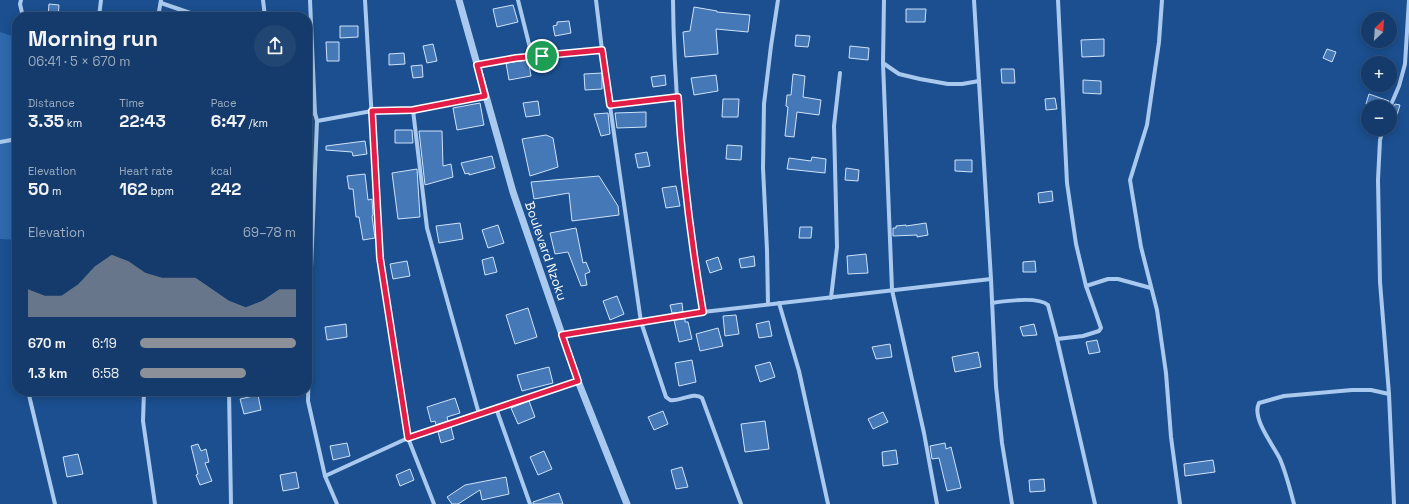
<!DOCTYPE html>
<meta charset="utf-8">
<style>
:root{--surface:#143b6b;--page:#214673;--text:#f1f3f6;--muted:#9dadc1;--line:#33557e;--accent:#8c9099}
body{margin:0;font-family:"Space Grotesk",sans-serif;background:var(--page);color:var(--text);height:100vh;display:flex;flex-direction:column;font-size:15px;white-space:nowrap}
*{box-sizing:border-box;margin:0}
p{font-size:13px;color:var(--muted)}
.icon{flex:none;width:22px;height:22px;fill:none;stroke:currentColor;stroke-width:2;stroke-linecap:round;stroke-linejoin:round}
.map{position:relative;flex:1;overflow:hidden}
.sheet{position:absolute;left:12px;top:12px;width:300px;height:384px;display:flex;flex-direction:column;background:var(--surface);border-radius:16px;box-shadow:0 2px 10px #0003,0 0 0 1px var(--line)}
.sheet>*{flex:none}
.needle{width:26px;rotate:25deg}
.tools{position:absolute;left:1361px;top:12px;display:grid;gap:8px}
.tools a{display:grid;place-items:center;width:36px;height:36px;border-radius:50%;background:var(--surface);box-shadow:0 2px 10px #0003,0 0 0 1px var(--line);font-size:20px}
.pin{position:absolute;display:grid;place-items:center;width:34px;height:34px;color:#fff;margin:-17px;border:2px solid #fff;border-radius:50%;box-shadow:0 1px 4px #0007}
.round{display:grid;place-items:center;flex:none;width:42px;height:42px;border-radius:21px;background:var(--page)}
.summary{display:flex;align-items:center;justify-content:space-between;height:68px;padding:0 16px}
h1{font-size:22px;font-weight:700;line-height:30px}
.stats{display:grid;grid-template-columns:repeat(3,1fr);gap:6px;height:68px;padding:4px 16px}
.stats div{display:grid;align-content:center}
.stats b{font-size:17px;font-weight:700}
.stats small{font-size:11px;font-weight:400}
.stats p{font-size:11px}
.chart{height:112px;padding:8px 16px}
.chart p{display:flex;justify-content:space-between}
.chart svg{width:100%;height:72px;margin-top:4px;fill:var(--accent);opacity:.7}
ul{padding:0 16px;list-style:none;font-size:13px}
li{display:grid;grid-template-columns:64px 48px 1fr;align-items:center;height:30px}
li i{height:10px;border-radius:5px;background:var(--accent)}
.map>svg:first-child{display:block}
.green{fill:#2e69ad}
.building{fill:#4478b7;stroke:#cfe3fa}
.lines{fill:none;stroke-linecap:round;stroke-linejoin:round}
.minor{stroke:#a9c9ee;stroke-width:4}
.tertiary{stroke:#a9c9ee;stroke-width:7}
.route-casing{stroke:#fff;stroke-width:8}
.route{stroke:#e11d48;stroke-width:5}
.labels{text-anchor:middle;dominant-baseline:central;stroke-width:3;stroke-linejoin:round;paint-order:stroke}
.street-label{font-size:13px;fill:#fff;stroke:#1b4f8f}
</style>
<div class="map">
<svg width="1409" height="504" viewBox="0 0 1409 504">
<rect width="100%" height="100%" fill="#1b4f8f"/>
<polygon class="green" points="0,32 12,36 17,68 17,240 0,239"/>
<g class="building">
<polygon points="49,4 59,5 58,17 48,16"/>
<polygon points="513,5 518,22 497,27 493,9"/>
<polygon points="694,7 717,11 717,12 750,15 748,32 716,29 718,54 685,57 683,32 690,31"/>
<polygon points="906,9 926,9 925,22 906,22"/>
<polygon points="569,21 571,33 555,36 553,26 557,25 557,22"/>
<polygon points="340,26 358,26 358,37 340,38"/>
<polygon points="796,35 810,36 808,47 795,46"/>
<polygon points="1104,39 1104,56 1082,57 1081,40"/>
<polygon points="326,42 339,42 339,61 327,61"/>
<polygon points="433,44 437,61 427,63 423,46"/>
<polygon points="850,46 869,48 868,60 849,58"/>
<polygon points="1327,49 1336,52 1332,62 1323,58"/>
<polygon points="404,53 405,64 389,65 389,54"/>
<polygon points="528,60 531,76 509,80 506,63"/>
<polygon points="422,65 423,77 413,78 411,66"/>
<polygon points="1001,69 1014,69 1015,83 1002,83"/>
<polygon points="602,73 602,89 585,90 584,74"/>
<polygon points="793,74 805,76 803,97 821,100 819,115 797,112 794,137 785,136 788,107 786,106 787,95 791,95"/>
<polygon points="665,75 666,85 653,87 651,77"/>
<polygon points="716,75 718,91 694,95 691,78"/>
<polygon points="1083,80 1101,81 1101,94 1083,93"/>
<polygon points="1369,94 1389,101 1387,107 1375,107 1366,104"/>
<polygon points="1055,98 1057,109 1046,110 1045,99"/>
<polygon points="723,99 739,99 738,117 722,117"/>
<polygon points="538,101 540,115 526,117 523,103"/>
<polygon points="480,103 484,125 457,130 453,108"/>
<polygon points="1395,104 1400,105 1397,115 1390,112"/>
<polygon points="646,112 646,127 617,128 615,113"/>
<polygon points="608,113 610,134 601,136 594,114"/>
<polygon points="395,130 412,130 413,143 395,143"/>
<polygon points="419,131 442,131 443,166 451,164 453,177 425,185"/>
<polygon points="546,135 553,138 558,167 530,176 522,139"/>
<polygon points="365,141 367,154 353,156 352,152 326,150 326,146"/>
<polygon points="727,145 742,146 741,160 726,159"/>
<polygon points="647,152 650,166 638,168 635,154"/>
<polygon points="492,156 495,168 469,175 469,173 465,174 461,163"/>
<polygon points="812,157 826,159 825,173 787,169 789,158 811,161"/>
<polygon points="955,160 972,160 972,172 955,171"/>
<polygon points="846,168 859,170 858,181 845,180"/>
<polygon points="417,169 420,217 398,219 392,173"/>
<polygon points="365,174 368,200 372,199 373,215 372,216 375,238 363,240 359,217 356,217 353,189 349,189 347,176"/>
<polygon points="599,176 618,206 619,215 572,221 569,193 534,199 531,182"/>
<polygon points="676,186 680,206 666,208 662,188"/>
<polygon points="1052,191 1053,201 1039,203 1038,193"/>
<polygon points="460,223 463,239 439,243 436,226"/>
<polygon points="926,223 928,235 917,237 917,235 893,236 893,228 896,228 896,226 906,225 906,226"/>
<polygon points="498,225 504,243 488,248 482,230"/>
<polygon points="800,227 812,227 811,238 799,238"/>
<polygon points="576,228 583,263 586,262 590,272 585,274 587,285 581,286 568,252 555,254 550,233"/>
<polygon points="866,254 868,273 848,274 847,256"/>
<polygon points="754,256 755,266 741,268 739,259"/>
<polygon points="493,257 497,272 485,275 482,260"/>
<polygon points="718,257 722,269 710,273 706,261"/>
<polygon points="407,261 410,276 393,279 390,264"/>
<polygon points="1035,261 1036,272 1023,272 1023,262"/>
<polygon points="617,296 624,314 610,320 603,301"/>
<polygon points="682,303 683,312 672,313 670,305"/>
<polygon points="528,308 537,337 515,344 506,315"/>
<polygon points="736,315 739,334 725,336 723,316"/>
<polygon points="685,319 685,322 688,322 692,339 679,342 674,320"/>
<polygon points="769,321 772,336 759,338 756,324"/>
<polygon points="346,324 347,337 327,340 325,327"/>
<polygon points="1034,324 1037,335 1023,336 1020,327"/>
<polygon points="718,328 723,346 700,351 696,334"/>
<polygon points="1097,340 1100,352 1089,354 1086,342"/>
<polygon points="890,344 892,357 876,359 872,347"/>
<polygon points="978,352 981,367 955,372 952,357"/>
<polygon points="692,360 696,382 679,386 675,363"/>
<polygon points="770,362 775,377 760,382 755,366"/>
<polygon points="549,367 553,383 522,391 517,375"/>
<polygon points="258,395 261,410 244,414 240,399"/>
<polygon points="455,398 460,413 447,417 448,421 436,425 435,421 431,422 427,407"/>
<polygon points="529,401 535,417 518,424 511,408"/>
<polygon points="663,411 668,424 654,430 648,417"/>
<polygon points="883,412 888,422 873,429 868,419"/>
<polygon points="765,421 769,449 745,452 741,424"/>
<polygon points="451,427 454,439 441,443 438,432"/>
<polygon points="347,443 350,456 333,460 330,446"/>
<polygon points="945,443 946,449 951,447 961,488 947,491 939,458 932,459 930,446"/>
<polygon points="198,444 201,451 206,449 209,462 205,463 212,481 200,485 196,475 198,474 191,446"/>
<polygon points="896,450 898,464 883,466 882,452"/>
<polygon points="544,451 552,469 538,475 530,457"/>
<polygon points="78,454 83,474 67,477 63,457"/>
<polygon points="1213,460 1215,472 1185,476 1184,464"/>
<polygon points="682,467 688,487 676,489 671,470"/>
<polygon points="410,469 414,480 400,486 396,475"/>
<polygon points="296,472 299,488 283,491 280,475"/>
<polygon points="506,477 509,494 482,500 480,490 458,504 452,504 447,497 465,485"/>
<polygon points="1044,479 1045,491 1030,492 1029,480"/>
<polygon points="559,493 563,504 533,504 533,502"/>
</g>
<g class="lines">
<g class="minor">
<polyline points="21,0 20,4 23,17"/>
<polyline points="263,0 265,17"/>
<polyline points="310,0 315,113 317,121 311,268 308,401 325,476 337,504"/>
<polyline points="365,0 380,258 408,438 434,504"/>
<polyline points="518,0 532,56"/>
<path d="M596,0L602,50L641,322L666,397L670,400C680,402 694,391 702,398L741,504"/>
<path d="M673,0C674,104 686,209 703,312"/>
<polyline points="884,0 883,63 892,290 924,433 937,504"/>
<polyline points="974,0 991,279 996,386 1002,443 1012,504"/>
<polyline points="1162,0 1159,42 1147,125 1130,180 1141,247 1157,310 1166,373 1171,437 1180,504"/>
<polyline points="161,3 202,17"/>
<polyline points="99,17 101,0"/>
<polyline points="158,17 161,0"/>
<polyline points="883,63 899,74 920,79 948,84 962,84 979,81"/>
<polyline points="477,65 516,58 602,50"/>
<polyline points="610,105 678,97"/>
<polyline points="1390,107 1399,86 1405,64 1409,0"/>
<polyline points="413,110 427,228 479,414"/>
<polyline points="307,115 315,113"/>
<polyline points="317,121 372,111 413,110 485,96"/>
<polyline points="1383,129 1380,140 1378,180 1380,282 1389,394 1394,504"/>
<polyline points="0,142 17,139"/>
<polyline points="1086,286 1108,279 1118,279 1151,288"/>
<polyline points="831,298 837,247 834,126 840,73"/>
<polyline points="779,303 799,371 828,504"/>
<path d="M992,303C1005,301 1038,296 1048,305L1057,339L1095,504"/>
<polyline points="768,304 767,250 763,168 764,104 771,46 778,0"/>
<polyline points="562,335 703,312 991,279"/>
<polyline points="1057,339 1083,336 1099,331 1101,328 1086,286 1076,244 1067,183 1058,0"/>
<polyline points="28,391 55,504"/>
<polyline points="144,391 143,421 155,504"/>
<polyline points="229,391 231,504"/>
<polyline points="496,408 530,504"/>
<polyline points="325,476 408,438 578,381"/>
<path d="M1294,504C1290,489 1286,473 1280,459C1274,446 1251,418 1259,403L1284,396L1352,390H1371L1389,394"/>
</g>
<polyline class="tertiary" points="459,0 513,192 578,381 627,504"/>
</g>
<g class="lines">
<defs>
<path id="route" d="M602,50L610,105L678,97C682,169 691,241 703,312L562,335L578,381L408,438L380,258L372,111L413,110L485,96L477,65L516,58Z"/>
</defs>
<use href="#route" class="route-casing"/>
<use href="#route" class="route"/>
</g>
<g class="labels">
<g class="street-label">
<text transform="translate(546 251) rotate(71)">Boulevard Nzoku</text>
</g>
</g>
</svg>
<div class="tools">
<a><svg class="needle" viewBox="-14 -14 28 28"><path d="M0-13l5 13h-10z" fill="#e53935"/><path d="M0 13l5-13h-10z" fill="#9dadc1"/></svg></a>
<a>+</a>
<a>−</a>
</div>
<div class="pin" style="left:542px;top:56px;background:#1e9e55"><svg class="icon" aria-label="arrive" viewBox="0 0 24 24"><path d="M6 21V4h12l-3 4 3 4H6"/></svg></div>
<section class="sheet">
<div class="summary"><div><h1>Morning run</h1><p>06:41 · 5 × 670 m</p></div><a class="round"><svg class="icon" aria-label="share" viewBox="0 0 24 24"><path d="M12 15V3M7 8l5-5 5 5M5 13v7h14v-7"/></svg></a></div>
<div class="stats">
<div><p>Distance</p><b>3.35<small> km</small></b></div>
<div><p>Time</p><b>22:43</b></div>
<div><p>Pace</p><b>6:47<small> /km</small></b></div>
</div>
<div class="stats">
<div><p>Elevation</p><b>50<small> m</small></b></div>
<div><p>Heart rate</p><b>162<small> bpm</small></b></div>
<div><p>kcal</p><b>242</b></div>
</div>
<div class="chart"><p><span>Elevation</span>69–78 m</p>
<svg viewBox="0 0 160 44" preserveAspectRatio="none"><path d="M0 44V27L10 31L20 31L30 24L40 13L50 6L60 10L70 17L80 20L90 20L100 20L110 27L120 34L130 38L140 34L150 27L160 27V44z"/></svg>
</div>
<ul>
<li><b>670 m</b>6:19<i style="width:100%"></i></li>
<li><b>1.3 km</b>6:58<i style="width:68%"></i></li>
</ul>
</section>
</div>
